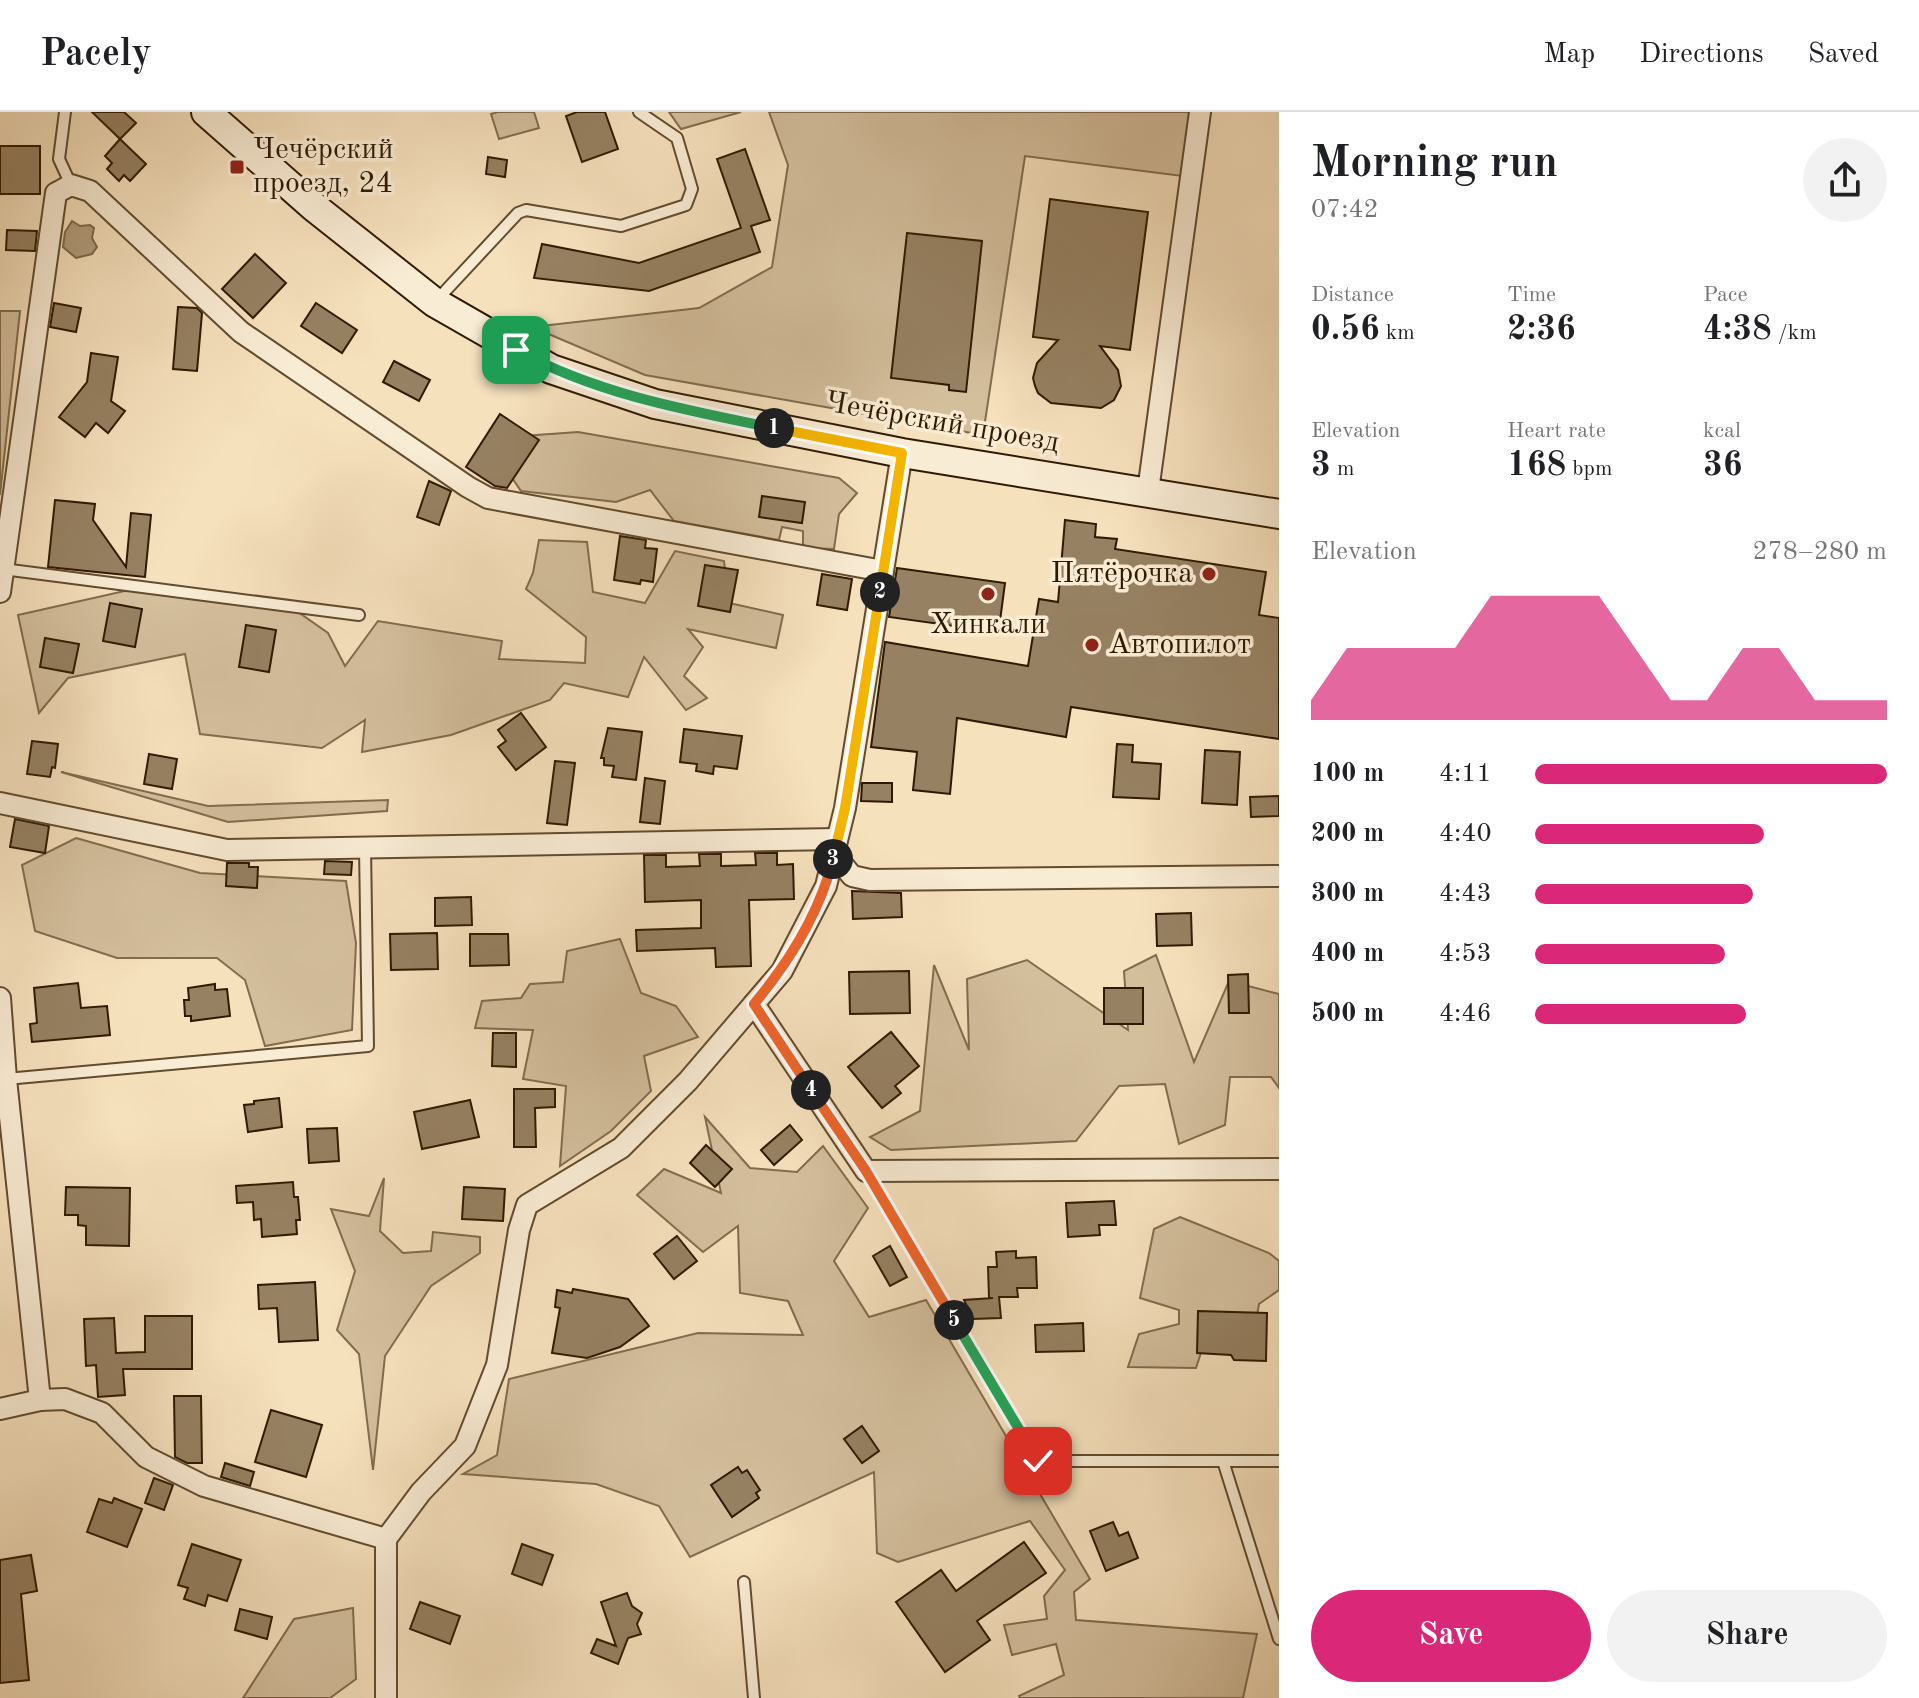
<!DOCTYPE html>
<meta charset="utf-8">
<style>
:root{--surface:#fff;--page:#f2f2f2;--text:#202124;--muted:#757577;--line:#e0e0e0;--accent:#db2777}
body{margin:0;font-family:"Old Standard TT",serif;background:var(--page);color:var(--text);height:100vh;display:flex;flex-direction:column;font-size:30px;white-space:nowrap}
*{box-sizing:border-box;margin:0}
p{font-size:26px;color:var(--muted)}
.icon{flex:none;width:44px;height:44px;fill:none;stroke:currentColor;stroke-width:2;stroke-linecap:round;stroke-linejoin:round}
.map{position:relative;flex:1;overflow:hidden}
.details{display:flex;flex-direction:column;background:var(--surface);width:640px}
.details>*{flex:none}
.pin{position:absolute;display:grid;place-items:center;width:68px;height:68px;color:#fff;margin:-34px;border-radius:16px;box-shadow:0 4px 12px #0006}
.km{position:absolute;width:40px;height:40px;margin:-20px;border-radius:50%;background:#222;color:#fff;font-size:22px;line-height:40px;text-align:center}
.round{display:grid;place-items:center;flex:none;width:84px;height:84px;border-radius:42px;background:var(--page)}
.summary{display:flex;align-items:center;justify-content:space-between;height:136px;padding:0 32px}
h1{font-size:44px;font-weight:600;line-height:60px}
.metrics{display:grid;grid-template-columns:repeat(3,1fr);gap:12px;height:136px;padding:8px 32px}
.metrics div{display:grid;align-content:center}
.metrics b{font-size:34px;font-weight:600}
.metrics small{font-size:22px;font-weight:400}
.metrics p{font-size:22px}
.chart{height:224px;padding:16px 32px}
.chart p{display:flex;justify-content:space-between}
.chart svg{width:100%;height:144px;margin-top:8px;fill:var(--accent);opacity:.7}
.cta{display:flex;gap:16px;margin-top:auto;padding:16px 32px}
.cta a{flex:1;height:92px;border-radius:48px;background:var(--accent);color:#fff;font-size:32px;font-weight:600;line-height:92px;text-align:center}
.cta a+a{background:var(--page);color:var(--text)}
ul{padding:0 32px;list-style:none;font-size:26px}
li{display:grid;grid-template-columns:128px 96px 1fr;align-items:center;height:60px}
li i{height:20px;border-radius:10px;background:var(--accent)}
header{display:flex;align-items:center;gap:48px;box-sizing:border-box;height:112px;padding:0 40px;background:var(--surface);border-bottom:2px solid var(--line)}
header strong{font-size:38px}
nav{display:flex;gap:44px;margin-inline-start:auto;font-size:28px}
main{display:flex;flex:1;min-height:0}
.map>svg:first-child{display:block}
.green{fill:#d4bf9d;stroke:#826c4e;stroke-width:2}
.water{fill:#b29d7d;stroke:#7e694b;stroke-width:2}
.building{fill:#968162;stroke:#2f1a00;stroke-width:2}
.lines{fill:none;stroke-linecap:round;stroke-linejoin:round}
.service-casing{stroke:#614c2f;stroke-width:14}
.minor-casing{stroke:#614c2f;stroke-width:24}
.secondary-casing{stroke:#2f1a00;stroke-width:32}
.service{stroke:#f9ecd4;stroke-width:10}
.minor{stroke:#f9ecd4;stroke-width:20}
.secondary{stroke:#f9ecd4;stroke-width:28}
.split-1-casing{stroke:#fff;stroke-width:16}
.split-2-casing{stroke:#fff;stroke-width:16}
.split-3-casing{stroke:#fff;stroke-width:16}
.split-4-casing{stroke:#fff;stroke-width:16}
.split-5-casing{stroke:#fff;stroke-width:16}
.split-6-casing{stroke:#fff;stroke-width:16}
.split-1{stroke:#22a559;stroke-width:10}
.split-2{stroke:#f5b400;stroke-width:10}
.split-3{stroke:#f5b400;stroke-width:10}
.split-4{stroke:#f0652b;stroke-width:10}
.split-5{stroke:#f0652b;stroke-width:10}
.split-6{stroke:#22a559;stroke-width:10}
.poi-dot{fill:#8f2418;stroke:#f9ecd4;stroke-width:3}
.labels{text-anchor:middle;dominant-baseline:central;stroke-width:7;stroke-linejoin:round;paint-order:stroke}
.poi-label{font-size:30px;fill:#2f1a00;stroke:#f9ecd4;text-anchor:start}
.street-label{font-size:30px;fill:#2f1a00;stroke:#f9ecd4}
</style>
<header>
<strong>Pacely</strong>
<nav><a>Map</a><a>Directions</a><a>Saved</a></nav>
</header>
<main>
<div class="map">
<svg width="1279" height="1586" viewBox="0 0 1279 1586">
<rect width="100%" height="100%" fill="#f6e1bd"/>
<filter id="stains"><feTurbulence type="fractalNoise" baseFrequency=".0025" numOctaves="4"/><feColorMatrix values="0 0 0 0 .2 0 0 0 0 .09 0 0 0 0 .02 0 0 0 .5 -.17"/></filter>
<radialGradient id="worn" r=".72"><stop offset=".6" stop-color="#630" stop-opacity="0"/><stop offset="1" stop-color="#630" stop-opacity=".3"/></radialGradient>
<g class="green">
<polygon points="498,0 534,0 539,16 499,27 491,2"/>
<polygon points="669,0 741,0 681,17"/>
<polygon points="769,0 1190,0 1182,64 1025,44 983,323 645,263 532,215 699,196 772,155 788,53"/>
<polygon points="0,199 20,199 0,383"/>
<polygon points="578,320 839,366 857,381 839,402 834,437 803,436 803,419 782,415 779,428 674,409 650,378 616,390 521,379 506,357 523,324"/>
<polygon points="539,428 587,430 593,480 645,491 675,439 724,449 729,491 783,503 776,536 688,517 703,535 684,564 707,586 686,598 644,545 628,585 564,571 550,588 451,623 362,640 365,608 322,636 200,622 185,542 68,566 39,601 18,503 129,478 298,500 328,521 345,554 378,509 502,529 499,547 585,551 586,525 526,477 533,461"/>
<polygon points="61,660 208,694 388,688 387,699 228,710"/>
<polygon points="76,726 200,761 346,769 356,831 352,918 265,934 245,868 217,846 117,846 35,819 22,753"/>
<polygon points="620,827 641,881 676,894 698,925 644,944 651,979 611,1019 560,1054 566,974 523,967 533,918 475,916 482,889 521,886 530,872 563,870 567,839"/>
<polygon points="1156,843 1194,950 1229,869 1279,882 1279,976 1271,965 1230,965 1225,1013 1179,1032 1165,972 1119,974 1076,1029 891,1038 870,1025 920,999 934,853 969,938 967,867 1027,848 1128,918 1124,859"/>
<polygon points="705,1005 750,1056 797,1060 823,1034 868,1096 834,1149 869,1205 926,1188 1090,1467 1074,1480 1076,1508 1257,1522 1243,1586 1020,1586 1019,1584 1064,1563 1056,1532 1012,1543 1004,1513 1047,1507 1044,1484 1065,1458 1030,1409 898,1450 877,1441 874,1360 690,1445 659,1394 596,1372 463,1362 497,1343 509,1267 698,1221 803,1223 788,1189 740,1181 738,1114 703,1140 637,1083 664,1057 721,1081"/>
<polygon points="384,1066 380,1119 403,1141 431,1139 433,1120 480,1125 480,1141 431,1174 385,1244 373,1358 359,1242 337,1218 355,1159 331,1097 369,1104"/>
<polygon points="1180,1105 1269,1141 1279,1149 1279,1178 1259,1192 1255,1216 1209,1216 1196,1256 1128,1255 1139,1222 1179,1212 1179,1198 1140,1186 1154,1117"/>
<polygon points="353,1496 356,1567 330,1586 243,1586 294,1507"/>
</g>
<polygon class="water" points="72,109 80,114 90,113 94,116 92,126 97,135 92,142 76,146 63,135 65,120"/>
<g class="building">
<polygon points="92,0 124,0 136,11 120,27"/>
<polygon points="577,0 605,0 618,37 582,50 566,4"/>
<polygon points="120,27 146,52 130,69 124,63 119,69 107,57 112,51 105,44"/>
<rect x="0" y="34" width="40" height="48"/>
<polygon points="745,37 770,108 751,114 760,140 649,179 534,166 542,132 639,151 741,116 717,47"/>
<polygon points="488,45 507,48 505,65 486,62"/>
<polygon points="1050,87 1148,100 1130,238 1100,234 1118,258 1121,274 1114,288 1101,296 1051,291 1038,281 1035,274 1033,266 1037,251 1058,228 1033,225"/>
<polygon points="7,118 37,119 35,139 6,138"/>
<polygon points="907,121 982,129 966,280 949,278 949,273 891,266"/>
<polygon points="255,142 286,171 253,206 222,177"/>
<polygon points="54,191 81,196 76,220 50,215"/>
<polygon points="316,191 357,218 342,241 301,214"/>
<polygon points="178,195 197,196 202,201 197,259 173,257"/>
<polygon points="91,241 118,245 111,289 125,299 108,321 96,311 85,325 59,305 87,270"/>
<polygon points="394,249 430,268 419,289 383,270"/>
<polygon points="500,302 539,328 507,376 495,374 466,355"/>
<polygon points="429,369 451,379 439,413 417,405"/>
<polygon points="762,384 805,390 802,411 759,405"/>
<polygon points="55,388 95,392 93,408 126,455 131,401 151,403 145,465 48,455"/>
<polygon points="1065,408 1096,412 1095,425 1117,427 1115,437 1266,460 1259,503 1279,506 1279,627 1071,595 1066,625 957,606 950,682 913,678 917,640 871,635 885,530 1028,554 1039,487 1058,490"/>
<polygon points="620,424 646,428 645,436 657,437 653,470 641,468 640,472 614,468"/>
<polygon points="705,453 738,458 730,500 698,494"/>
<polygon points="897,456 1005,471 1000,509 963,504 961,515 889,505"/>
<polygon points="822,462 852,467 847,498 817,493"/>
<polygon points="110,491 142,497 135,535 103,529"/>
<polygon points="246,513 276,518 269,560 239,555"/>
<polygon points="45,526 79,532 73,561 40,555"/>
<polygon points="521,601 546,635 516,658 498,635 506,629 498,618"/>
<polygon points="608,616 642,620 636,668 612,665 614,654 604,653 604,646 601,646"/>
<polygon points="684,617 742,624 737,657 714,654 713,662 696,659 697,652 680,650"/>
<polygon points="32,629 58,632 55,656 52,655 50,665 27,662"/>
<polygon points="1117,632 1133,633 1132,650 1161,652 1159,687 1113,685"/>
<polygon points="1205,638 1240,640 1237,693 1202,691"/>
<polygon points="149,642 177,647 172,677 144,672"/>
<polygon points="555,649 575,651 567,713 547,711"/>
<polygon points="645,666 665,669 660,712 640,710"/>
<polygon points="862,671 892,671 892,690 861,689"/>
<polygon points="1279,684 1279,704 1251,705 1250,685"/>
<polygon points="15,707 49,714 45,741 10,735"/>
<polygon points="755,741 777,741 777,753 793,752 794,787 749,788 751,854 716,855 715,836 637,839 636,818 701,816 701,788 645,790 644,743 666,743 666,755 700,754 699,742 721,742 721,754 756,753"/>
<polygon points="325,749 352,750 351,763 324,762"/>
<polygon points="227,751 249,751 249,755 258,755 257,776 226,774"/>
<polygon points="852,779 901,781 902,805 853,807"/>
<polygon points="471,785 472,813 435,814 435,786"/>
<polygon points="1191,801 1192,833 1157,834 1156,802"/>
<polygon points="437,821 438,857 391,858 390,822"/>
<polygon points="470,822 508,822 509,853 470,854"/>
<polygon points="909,859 910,901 850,902 849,860"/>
<polygon points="1248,862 1249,901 1229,901 1228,863"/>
<polygon points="78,871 81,896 107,894 110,923 32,930 30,912 37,911 34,876"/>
<polygon points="215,872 215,878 227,877 230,904 191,909 191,904 185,904 184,888 189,888 188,876"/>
<rect x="1104" y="876" width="39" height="36"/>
<polygon points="891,920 919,954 895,974 901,981 882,996 848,955"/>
<polygon points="493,921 516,921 516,955 492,954"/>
<polygon points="514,977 555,977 555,995 535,996 536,1035 514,1035"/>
<polygon points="279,986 282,1015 248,1020 244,993 254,992 254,989"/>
<polygon points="470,988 479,1025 422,1037 414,1000"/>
<polygon points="790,1013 802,1028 774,1053 761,1038"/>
<polygon points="337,1016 339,1049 309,1051 307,1017"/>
<polygon points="706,1033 732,1057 715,1075 690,1051"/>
<polygon points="293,1070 294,1085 298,1085 300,1108 296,1108 297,1122 262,1125 261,1107 254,1108 253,1090 237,1091 236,1074"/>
<polygon points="66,1075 130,1076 129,1134 86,1133 86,1114 78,1113 78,1103 65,1103"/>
<polygon points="464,1075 505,1077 503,1109 462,1107"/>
<polygon points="1114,1089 1116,1113 1099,1113 1100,1123 1068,1125 1066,1091"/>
<polygon points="677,1124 697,1149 674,1167 654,1142"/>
<polygon points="890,1134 907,1165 890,1174 873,1144"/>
<polygon points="1016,1139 1016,1146 1036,1145 1037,1176 1017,1176 1018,1185 999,1185 1001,1206 973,1207 964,1188 993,1186 989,1186 988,1155 997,1155 996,1140"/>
<polygon points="315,1170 318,1228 279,1230 277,1196 259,1197 258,1173"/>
<polygon points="573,1177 628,1187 649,1214 620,1235 587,1246 552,1241 560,1196 555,1195 557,1178 572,1181"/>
<polygon points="1198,1199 1267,1201 1266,1249 1234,1248 1231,1243 1197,1241"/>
<polygon points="145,1204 192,1204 192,1257 123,1257 125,1283 98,1285 96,1253 86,1254 84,1207 114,1206 116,1241 145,1240"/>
<polygon points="1083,1211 1084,1239 1036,1240 1035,1213"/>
<polygon points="174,1284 201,1284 202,1351 187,1351 175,1345"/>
<polygon points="271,1298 322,1313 306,1365 255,1350"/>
<polygon points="862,1314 879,1339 862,1351 844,1327"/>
<polygon points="225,1351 254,1360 250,1374 221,1365"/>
<polygon points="738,1355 742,1361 747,1358 760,1378 756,1381 759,1386 732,1405 711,1373"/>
<polygon points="154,1366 173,1373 164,1398 145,1391"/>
<polygon points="114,1386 142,1397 127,1435 87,1420 99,1387 112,1391"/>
<polygon points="1113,1410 1119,1424 1128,1420 1138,1446 1106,1459 1090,1419"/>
<polygon points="1024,1430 1046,1461 977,1509 990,1528 945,1560 896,1490 941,1458 956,1479"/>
<polygon points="192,1432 241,1448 227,1489 208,1483 205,1494 184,1487 188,1476 178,1473"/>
<polygon points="522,1432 553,1443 542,1473 512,1462"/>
<polygon points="31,1443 37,1479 21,1482 29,1568 0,1571 0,1448"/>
<polygon points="627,1481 632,1494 642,1501 637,1512 641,1522 628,1526 618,1552 591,1541 597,1527 616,1534 601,1490"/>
<polygon points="420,1490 460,1504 450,1532 410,1517"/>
<polygon points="240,1497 272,1505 267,1527 235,1518"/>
</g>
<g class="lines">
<defs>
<g id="service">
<polyline points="65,0 59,47 71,73"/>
<polyline points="436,189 518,101 526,98 621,114 686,93 692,77 677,26 639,0"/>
<polyline points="3,457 359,503"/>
<polyline points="6,967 368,934 365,735"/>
<polyline points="866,1059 1038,1349 1279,1349"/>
<polyline points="1223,1349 1279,1527"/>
<polyline points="744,1470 754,1586"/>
</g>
<g id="minor">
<polyline points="1148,379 1200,0"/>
<polyline points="0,480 56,81 71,73 90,79 241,220 468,375 488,386 883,459"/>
<polyline points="0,691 227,738 837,727"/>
<polyline points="834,742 852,764 870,768 1279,764"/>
<polyline points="0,886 6,967 40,1288"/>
<polyline points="754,892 866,1059 1279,1057"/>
<polyline points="0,1297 40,1288 65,1287 102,1301 146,1345 204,1374 386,1427"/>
<polyline points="386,1586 386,1427 421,1380 465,1334 497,1253 519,1118 527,1093 621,1036 688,969 782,859 826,774 845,696 902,341"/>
</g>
<polyline id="secondary" points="206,0 314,95 434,190 551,257 655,292 902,341 1279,402"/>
</defs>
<use href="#service" class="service-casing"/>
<use href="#minor" class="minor-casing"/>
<use href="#secondary" class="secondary-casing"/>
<use href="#service" class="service"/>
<use href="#minor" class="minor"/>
<use href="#secondary" class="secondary"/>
</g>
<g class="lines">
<defs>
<path id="split-1" d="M516,238C597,282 685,298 774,316"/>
<polyline id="split-2" points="774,316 902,341 880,480"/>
<polyline id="split-3" points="833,747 845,696 880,480"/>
<path id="split-4" d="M811,978L754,892C789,850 820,800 833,747"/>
<polyline id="split-5" points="811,978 866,1059 954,1208"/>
<polyline id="split-6" points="954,1208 1038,1349"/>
</defs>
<use href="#split-1" class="split-1-casing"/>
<use href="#split-2" class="split-2-casing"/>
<use href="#split-3" class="split-3-casing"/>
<use href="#split-4" class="split-4-casing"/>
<use href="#split-5" class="split-5-casing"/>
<use href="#split-6" class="split-6-casing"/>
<use href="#split-1" class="split-1"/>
<use href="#split-2" class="split-2"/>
<use href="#split-3" class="split-3"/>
<use href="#split-4" class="split-4"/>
<use href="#split-5" class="split-5"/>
<use href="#split-6" class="split-6"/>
</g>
<g class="poi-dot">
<rect x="229" y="47" width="16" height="16" rx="4"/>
<circle cx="1209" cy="462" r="8"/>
<circle cx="988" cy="482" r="8"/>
<circle cx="1092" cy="533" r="8"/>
</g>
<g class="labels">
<g class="poi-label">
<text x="253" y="38">Чечёрский<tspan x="253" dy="34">проезд, 24</tspan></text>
<text x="1193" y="462" text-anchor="end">Пятёрочка</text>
<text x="988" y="513" text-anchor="middle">Хинкали</text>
<text x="1108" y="533">Автопилот</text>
</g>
<g class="street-label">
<text transform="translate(942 311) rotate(10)">Чечёрский проезд</text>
</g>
</g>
<rect width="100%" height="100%" filter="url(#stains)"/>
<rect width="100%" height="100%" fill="url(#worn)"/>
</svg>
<div class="pin" style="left:516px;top:238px;background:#1e9e55"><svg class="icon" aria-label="arrive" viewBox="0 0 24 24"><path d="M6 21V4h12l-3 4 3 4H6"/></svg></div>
<div class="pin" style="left:1038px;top:1349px;background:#d93025"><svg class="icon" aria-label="check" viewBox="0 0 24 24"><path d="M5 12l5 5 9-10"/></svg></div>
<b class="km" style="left:774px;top:316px">1</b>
<b class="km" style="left:880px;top:480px">2</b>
<b class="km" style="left:833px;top:747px">3</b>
<b class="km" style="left:811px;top:978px">4</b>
<b class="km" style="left:954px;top:1208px">5</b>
</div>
<section class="details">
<div class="summary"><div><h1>Morning run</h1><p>07:42</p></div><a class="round"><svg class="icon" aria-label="share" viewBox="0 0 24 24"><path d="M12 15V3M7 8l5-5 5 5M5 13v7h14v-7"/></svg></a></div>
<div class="metrics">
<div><p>Distance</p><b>0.56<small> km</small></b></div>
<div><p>Time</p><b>2:36</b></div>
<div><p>Pace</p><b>4:38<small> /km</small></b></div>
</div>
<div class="metrics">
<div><p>Elevation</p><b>3<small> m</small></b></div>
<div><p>Heart rate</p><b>168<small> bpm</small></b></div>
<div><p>kcal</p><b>36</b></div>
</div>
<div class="chart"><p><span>Elevation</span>278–280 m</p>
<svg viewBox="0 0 160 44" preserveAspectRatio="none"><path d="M0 44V38L10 22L20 22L30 22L40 22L50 6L60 6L70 6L80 6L90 22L100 38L110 38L120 22L130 22L140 38L150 38L160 38V44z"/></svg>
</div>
<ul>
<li><b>100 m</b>4:11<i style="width:100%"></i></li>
<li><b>200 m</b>4:40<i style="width:65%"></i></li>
<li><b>300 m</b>4:43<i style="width:62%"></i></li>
<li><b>400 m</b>4:53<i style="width:54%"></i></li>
<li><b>500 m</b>4:46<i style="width:60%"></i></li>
</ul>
<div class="cta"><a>Save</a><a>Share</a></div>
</section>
</main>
